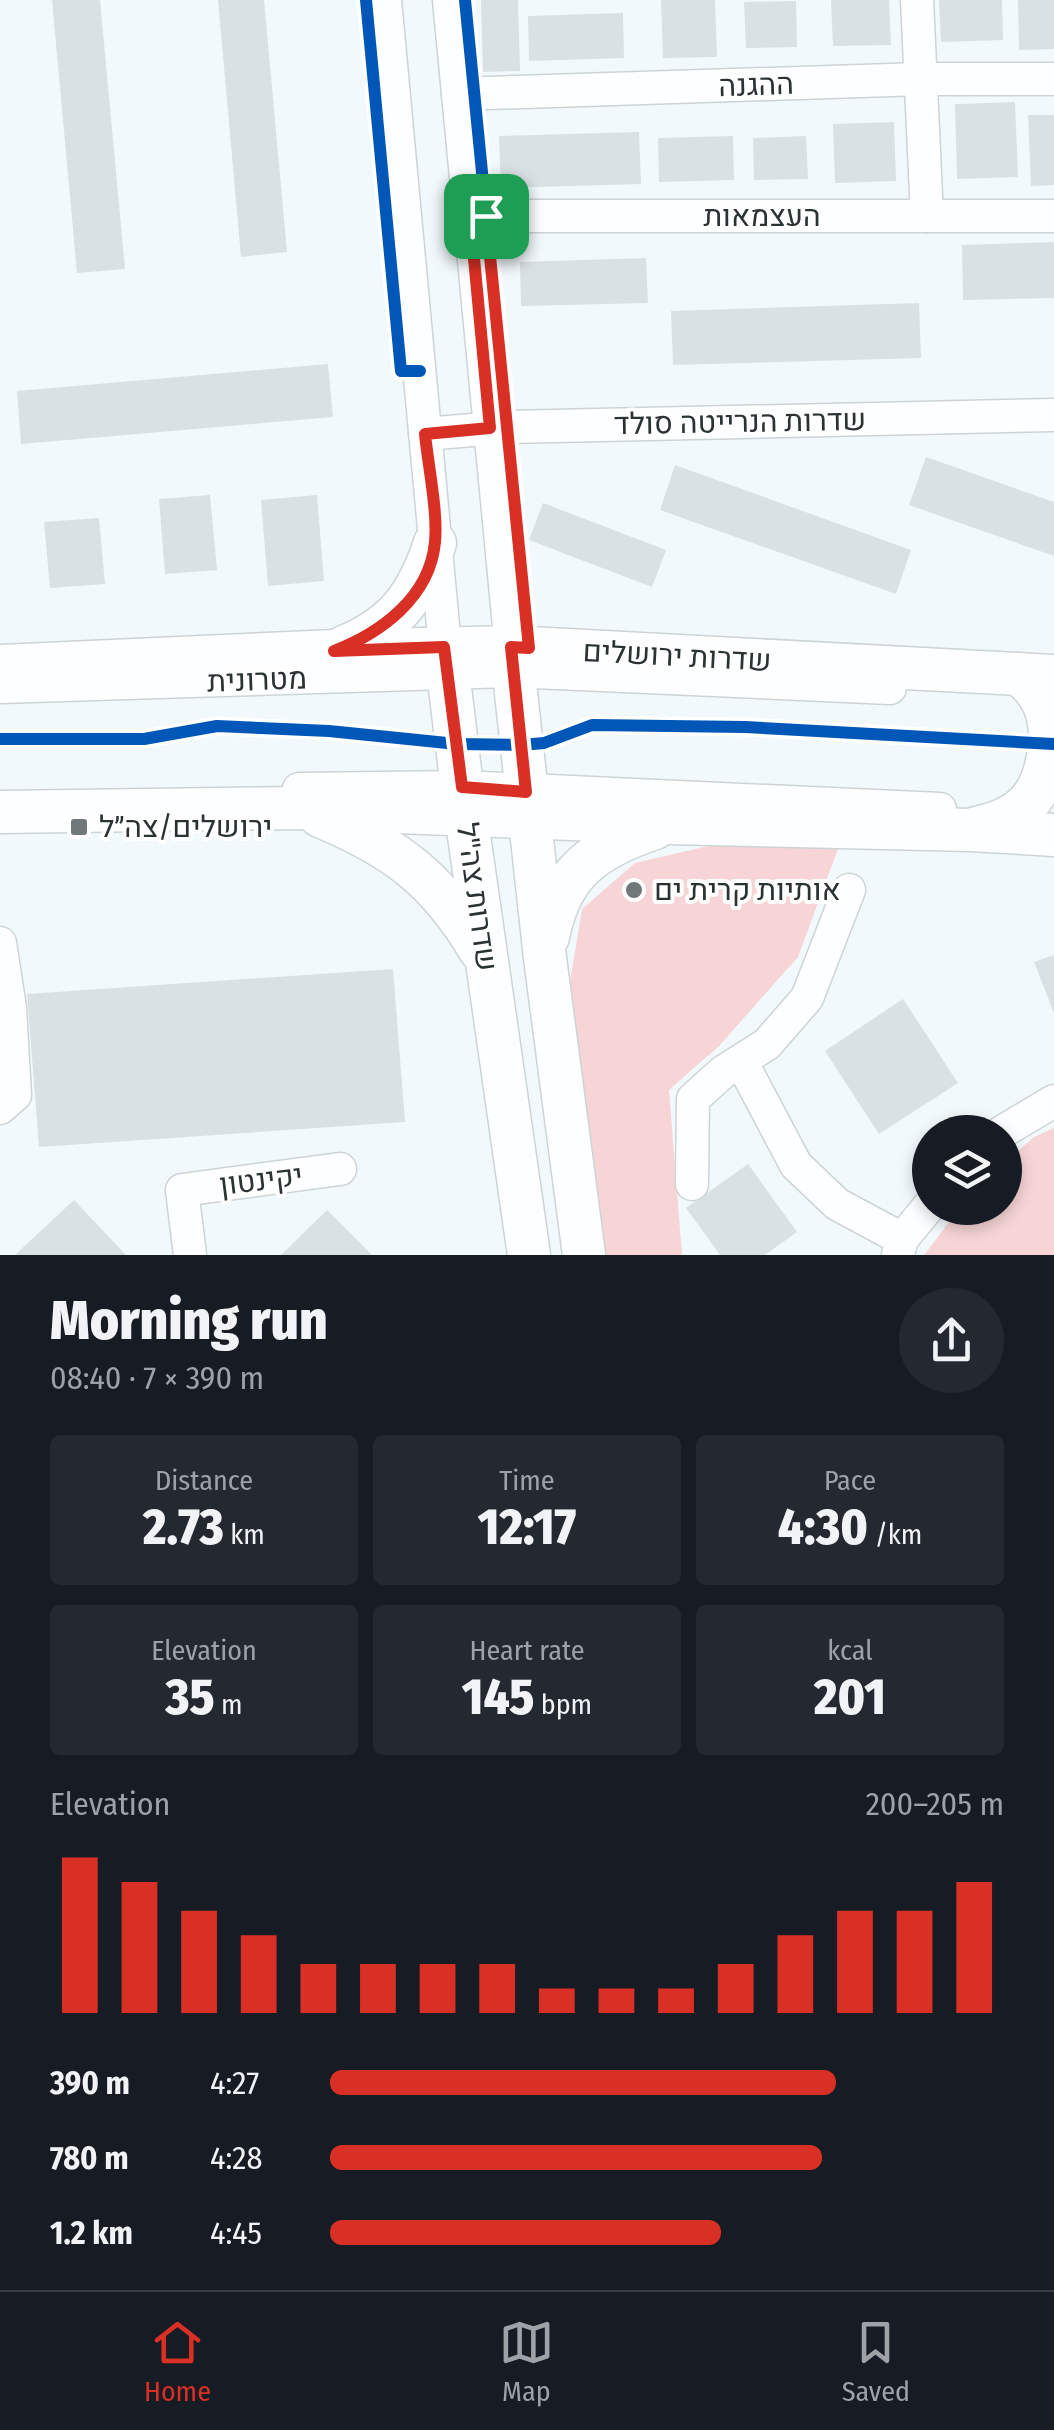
<!DOCTYPE html>
<meta charset="utf-8">
<style>
:root{--surface:#171b24;--page:#242831;--text:#f1f3f6;--muted:#9ea1a6;--line:#363941;--accent:#d93025}
body{margin:0;font-family:"Fira Sans Condensed",Heebo,sans-serif;background:var(--page);color:var(--text);height:100vh;display:flex;flex-direction:column;font-size:38px;white-space:nowrap}
*{box-sizing:border-box;margin:0}
p{font-size:32px;color:var(--muted)}
.icon{flex:none;width:55px;height:55px;fill:none;stroke:currentColor;stroke-width:2;stroke-linecap:round;stroke-linejoin:round}
.map{position:relative;height:1255px;overflow:hidden}
.drawer{display:flex;flex-direction:column;background:var(--surface);flex:1}
.drawer>*{flex:none}
.controls{position:absolute;left:912px;top:1115px;display:grid;gap:20px}
.controls a{display:grid;place-items:center;width:110px;height:110px;border-radius:50%;background:var(--surface);box-shadow:0 5px 15px #0003;font-size:50px}
.pin{position:absolute;display:grid;place-items:center;width:85px;height:85px;color:#fff;margin:-42px;border-radius:20px;box-shadow:0 5px 15px #0006}
.round{display:grid;place-items:center;flex:none;width:105px;height:105px;border-radius:52px;background:var(--page)}
.head{display:flex;align-items:center;justify-content:space-between;height:170px;padding:0 50px}
h1{font-size:55px;font-weight:800;line-height:75px}
.stats{display:grid;grid-template-columns:repeat(3,1fr);gap:15px;height:170px;padding:10px 50px}
.stats div{display:grid;align-content:center;border-radius:10px;background:var(--page);text-align:center}
.stats b{font-size:50px;font-weight:800}
.stats small{font-size:28px;font-weight:400}
.stats p{font-size:28px}
.chart{height:280px;padding:20px 50px}
.chart p{display:flex;justify-content:space-between}
.chart svg{width:100%;height:180px;margin-top:10px;stroke:var(--accent);stroke-width:6}
ul{padding:0 50px;list-style:none;font-size:32px}
li{display:grid;grid-template-columns:160px 120px 1fr;align-items:center;height:75px}
li i{height:25px;border-radius:12px;background:var(--accent)}
.tabs{display:flex;justify-content:space-around;align-items:center;height:140px;border-top:2px solid var(--line);background:var(--surface);font-size:28px;color:var(--muted)}
.tabs a{display:grid;justify-items:center;gap:5px}
.tabs .current{color:var(--accent)}
.map>svg:first-child{display:block}
.green{fill:#f7d5d6}
.building{fill:#dae1e4}
.lines{fill:none;stroke-linecap:round;stroke-linejoin:round}
.minor-casing{stroke:#cdd4d6;stroke-width:35}
.major-casing{stroke:#cdd4d6;stroke-width:45}
.minor{stroke:#fdfeff;stroke-width:32}
.major{stroke:#fdfeff;stroke-width:42}
.cycleway-casing{stroke:#fff;stroke-width:19}
.cycleway{stroke:#0057b8;stroke-width:12}
.route-casing{stroke:#fff;stroke-width:20}
.route{stroke:#d93025;stroke-width:12}
.poi-dot{fill:#70787a;stroke:#fff;stroke-width:4}
.labels{text-anchor:middle;dominant-baseline:central;stroke-width:8;stroke-linejoin:round;paint-order:stroke}
.street-label{font-size:30px;fill:#2a3234;stroke:#fff}
.poi-label{font-size:30px;fill:#2a3234;stroke:#fff;text-anchor:start}
</style>
<div class="map">
<svg width="1054" height="1255" viewBox="0 0 1054 1255">
<rect width="100%" height="100%" fill="#f2f9fc"/>
<g class="green">
<polygon points="721,843 839,846 798,957 719,1046 669,1090 682,1255 596,1255 565,1012 582,909 635,863"/>
<polygon points="1054,1128 1054,1255 924,1255 960,1208 1005,1208 1005,1162 1034,1137"/>
</g>
<g class="building">
<polygon points="52,0 100,0 125,269 77,273"/>
<polygon points="218,0 264,0 287,252 241,257"/>
<polygon points="481,0 518,0 520,71 483,72"/>
<polygon points="661,0 715,0 717,57 663,58"/>
<polygon points="831,0 889,0 891,45 833,46"/>
<polygon points="939,0 1002,0 1003,40 941,42"/>
<polygon points="1018,0 1054,0 1054,49 1019,50"/>
<polygon points="796,1 797,47 746,48 744,2"/>
<polygon points="623,13 624,58 529,61 528,16"/>
<polygon points="1015,102 1018,177 957,179 955,104"/>
<polygon points="1028,115 1054,115 1054,185 1031,186"/>
<polygon points="894,122 896,181 835,183 833,124"/>
<polygon points="639,132 641,184 501,188 499,136"/>
<polygon points="733,136 734,180 659,182 658,138"/>
<polygon points="806,136 808,179 754,180 753,138"/>
<polygon points="1054,242 1054,298 963,300 962,245"/>
<polygon points="646,258 648,303 521,306 520,262"/>
<polygon points="919,303 921,358 673,365 671,311"/>
<polygon points="328,364 333,417 21,444 17,391"/>
<polygon points="926,457 1054,502 1054,556 909,505"/>
<polygon points="675,465 911,550 896,594 660,510"/>
<polygon points="210,495 217,570 165,574 159,499"/>
<polygon points="317,495 324,581 268,586 261,500"/>
<polygon points="543,503 666,550 652,587 529,540"/>
<polygon points="99,518 105,584 50,588 44,522"/>
<polygon points="1054,955 1054,1013 1034,962"/>
<polygon points="393,969 405,1122 39,1147 27,994"/>
<polygon points="903,999 958,1083 879,1134 825,1051"/>
<polygon points="748,1164 797,1232 765,1255 720,1255 686,1208"/>
<polygon points="74,1200 126,1255 15,1255"/>
<polygon points="327,1210 372,1255 281,1255"/>
</g>
<g class="lines">
<defs>
<g id="minor">
<polyline points="385,0 445,647"/>
<polyline points="449,0 511,647"/>
<polyline points="917,0 927,216"/>
<polyline points="458,94 921,79 1054,79"/>
<polyline points="470,216 1054,216"/>
<polyline points="425,434 508,427 1054,415"/>
<polyline points="0,687 512,671 890,688"/>
<polyline points="299,789 462,787 940,809"/>
<polyline points="0,943 10,1008 15,1095 0,1108"/>
<polyline points="741,1061 796,1165 837,1204 902,1239"/>
<polyline points="1002,1132 1054,1101"/>
<polyline points="692,1184 693,1099 723,1072 767,1044 807,998 849,890"/>
<polyline points="190,1255 182,1190 340,1169"/>
<polyline points="898,1255 902,1239 930,1205"/>
</g>
<g id="major">
<path d="M344,647C396,626 418,595 435,543"/>
<polyline points="445,647 462,787 529,1255"/>
<polyline points="511,647 545,958 584,1255"/>
<polyline points="0,666 335,651 511,647 1054,676"/>
<polyline points="0,812 301,808 670,823 971,830 1054,835"/>
<path d="M320,816C395,847 438,879 480,950"/>
<path d="M976,828C1022,819 1043,797 1049,750C1051,732 1050,713 1040,697C1035,688 1027,681 1020,674"/>
<path d="M548,937C560,872 595,848 655,828"/>
</g>
</defs>
<use href="#minor" class="minor-casing"/>
<use href="#major" class="major-casing"/>
<use href="#minor" class="minor"/>
<use href="#major" class="major"/>
<defs>
<g id="cycleway">
<polyline points="366,0 401,371 420,371"/>
<polyline points="465,0 529,648"/>
<polyline points="0,739 144,739 217,726 329,731 457,744 522,745 544,743 592,725 745,727 1054,744"/>
</g>
</defs>
<use href="#cycleway" class="cycleway-casing"/>
<use href="#cycleway" class="cycleway"/>
</g>
<g class="lines">
<defs>
<path id="route" d="M470,216H486L529,648L511,647L526,792L462,787L444,647L334,651C381,633 430,597 435,542C438,512 428,465 425,434L490,428Z"/>
</defs>
<use href="#route" class="route-casing"/>
<use href="#route" class="route"/>
</g>
<g class="poi-dot">
<rect x="69" y="817" width="20" height="20" rx="5"/>
<circle cx="634" cy="890" r="10"/>
</g>
<g class="labels">
<g class="street-label">
<text transform="translate(756 85) rotate(-2)">ההגנה</text>
<text x="762" y="216">העצמאות</text>
<text transform="translate(740 422) rotate(-1)">שדרות הנרייטה סולד</text>
<text transform="translate(677 656) rotate(3)">שדרות ירושלים</text>
<text transform="translate(257 680) rotate(-2)">מטרונית</text>
<text transform="translate(477 897) rotate(82)">שדרות צה"ל</text>
<text transform="translate(261 1180) rotate(-7)">יקינטון</text>
</g>
<g class="poi-label">
<text x="99" y="827">ירושלים/צה״ל</text>
<text x="654" y="890">אותיות קרית ים</text>
</g>
</g>
</svg>
<div class="controls">
<a><svg class="icon" aria-label="layers" viewBox="0 0 24 24"><path d="M12 4l9 5-9 5-9-5zM3 14l9 5 9-5"/></svg></a>
</div>
<div class="pin" style="left:486px;top:216px;background:#1e9e55"><svg class="icon" aria-label="arrive" viewBox="0 0 24 24"><path d="M6 21V4h12l-3 4 3 4H6"/></svg></div>
</div>
<section class="drawer">
<div class="head"><div><h1>Morning run</h1><p>08:40 · 7 × 390 m</p></div><a class="round"><svg class="icon" aria-label="share" viewBox="0 0 24 24"><path d="M12 15V3M7 8l5-5 5 5M5 13v7h14v-7"/></svg></a></div>
<div class="stats">
<div><p>Distance</p><b>2.73<small> km</small></b></div>
<div><p>Time</p><b>12:17</b></div>
<div><p>Pace</p><b>4:30<small> /km</small></b></div>
</div>
<div class="stats">
<div><p>Elevation</p><b>35<small> m</small></b></div>
<div><p>Heart rate</p><b>145<small> bpm</small></b></div>
<div><p>kcal</p><b>201</b></div>
</div>
<div class="chart"><p><span>Elevation</span>200–205 m</p>
<svg viewBox="0 0 160 44" preserveAspectRatio="none"><path d="M5 44V6M15 44V12M25 44V19M35 44V25M45 44V32M55 44V32M65 44V32M75 44V32M85 44V38M95 44V38M105 44V38M115 44V32M125 44V25M135 44V19M145 44V19M155 44V12"/></svg>
</div>
<ul>
<li><b>390 m</b>4:27<i style="width:75%"></i></li>
<li><b>780 m</b>4:28<i style="width:73%"></i></li>
<li><b>1.2 km</b>4:45<i style="width:58%"></i></li>
</ul>
</section>
<nav class="tabs">
<a class="current"><svg class="icon" aria-label="home" viewBox="0 0 24 24"><path d="M3 11l9-7 9 7M6 9v11h12V9"/></svg>Home</a>
<a><svg class="icon" aria-label="map" viewBox="0 0 24 24"><path d="M3 6l6-2 6 2 6-2v14l-6 2-6-2-6 2zM9 4v14M15 6v14"/></svg>Map</a>
<a><svg class="icon" aria-label="saved" viewBox="0 0 24 24"><path d="M7 4h10v16l-5-4-5 4z"/></svg>Saved</a>
</nav>
